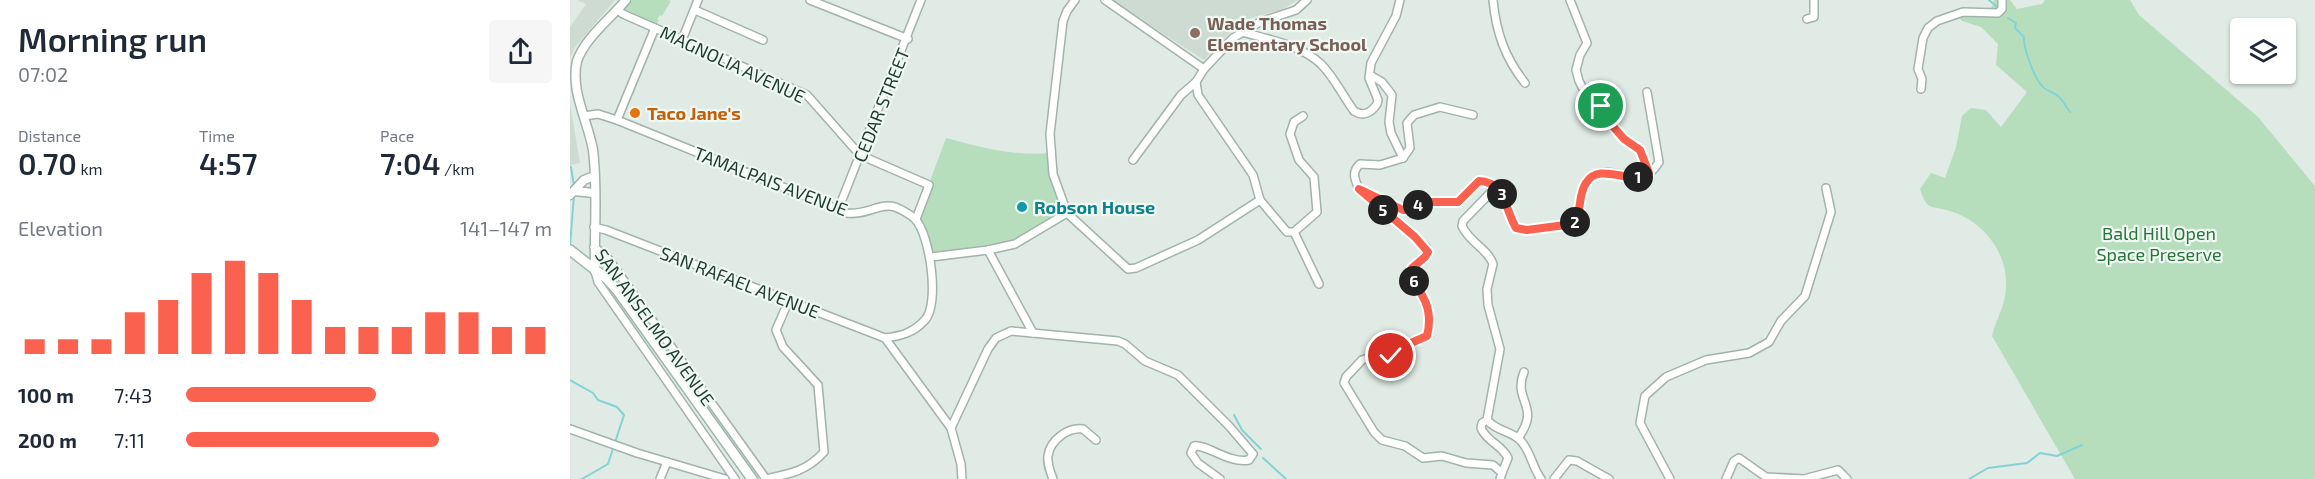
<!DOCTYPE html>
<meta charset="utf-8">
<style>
:root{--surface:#fff;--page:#f6f6f7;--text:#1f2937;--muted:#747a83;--accent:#fa624f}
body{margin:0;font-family:"Exo 2",sans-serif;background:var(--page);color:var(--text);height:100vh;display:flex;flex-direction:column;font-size:22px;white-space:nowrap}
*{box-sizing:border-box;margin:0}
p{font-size:20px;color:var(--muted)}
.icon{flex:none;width:33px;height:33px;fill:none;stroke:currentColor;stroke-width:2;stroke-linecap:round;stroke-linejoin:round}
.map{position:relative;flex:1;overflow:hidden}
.details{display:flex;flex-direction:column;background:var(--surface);width:570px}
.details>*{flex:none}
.tools{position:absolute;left:1660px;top:18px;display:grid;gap:12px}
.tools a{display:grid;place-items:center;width:66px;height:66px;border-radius:6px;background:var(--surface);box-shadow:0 2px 4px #0004;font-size:30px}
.pin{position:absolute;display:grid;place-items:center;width:51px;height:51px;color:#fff;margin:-26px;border:3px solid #fff;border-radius:50%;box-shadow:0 2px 6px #0007}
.km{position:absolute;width:30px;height:30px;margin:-15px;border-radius:50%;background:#222;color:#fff;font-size:16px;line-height:30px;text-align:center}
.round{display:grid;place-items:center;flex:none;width:63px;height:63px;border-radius:6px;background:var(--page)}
.overview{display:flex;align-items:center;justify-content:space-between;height:102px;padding:0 18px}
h1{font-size:33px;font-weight:600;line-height:45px}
.figures{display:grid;grid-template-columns:repeat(3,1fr);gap:9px;height:102px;padding:6px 18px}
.figures div{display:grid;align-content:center}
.figures b{font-size:30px;font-weight:600}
.figures small{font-size:16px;font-weight:400}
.figures p{font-size:16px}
.chart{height:168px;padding:12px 18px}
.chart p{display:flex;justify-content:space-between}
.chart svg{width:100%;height:108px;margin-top:6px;stroke:var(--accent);stroke-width:6}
ul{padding:0 18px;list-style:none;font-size:20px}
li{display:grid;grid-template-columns:96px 72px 1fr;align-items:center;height:45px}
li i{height:15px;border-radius:8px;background:var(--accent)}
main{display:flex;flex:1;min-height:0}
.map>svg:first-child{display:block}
.built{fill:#cddbd3}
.green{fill:#b7debc}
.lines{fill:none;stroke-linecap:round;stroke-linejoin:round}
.stream{stroke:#84d2d4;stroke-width:2}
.minor-casing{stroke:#a2b3ab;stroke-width:10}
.tertiary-casing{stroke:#a2b3ab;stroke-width:11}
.secondary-casing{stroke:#9db8ab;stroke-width:12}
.minor{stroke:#fff;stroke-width:7}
.tertiary{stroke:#fff;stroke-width:8}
.secondary{stroke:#fff;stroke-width:9}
.route-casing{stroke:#fff;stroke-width:12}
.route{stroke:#fa624f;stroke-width:8}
.education-dot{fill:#8d6e63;stroke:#f0f8f3;stroke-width:2}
.food-dot{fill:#e8710a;stroke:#f0f8f3;stroke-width:2}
.culture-dot{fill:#0f9aa8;stroke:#f0f8f3;stroke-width:2}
.labels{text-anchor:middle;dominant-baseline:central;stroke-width:4.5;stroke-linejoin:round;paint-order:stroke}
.education-label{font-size:18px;font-weight:bold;fill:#785e54;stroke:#f0f8f3;text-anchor:start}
.street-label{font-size:18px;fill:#1f3c31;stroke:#f0f8f3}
.food-label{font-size:18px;font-weight:bold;fill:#c56008;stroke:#f0f8f3;text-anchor:start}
.culture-label{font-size:18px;font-weight:bold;fill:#0d838f;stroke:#f0f8f3;text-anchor:start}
.park-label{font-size:18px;fill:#27753b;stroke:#f0f8f3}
</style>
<main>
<section class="details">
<div class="overview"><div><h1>Morning run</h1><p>07:02</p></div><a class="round"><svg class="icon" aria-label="share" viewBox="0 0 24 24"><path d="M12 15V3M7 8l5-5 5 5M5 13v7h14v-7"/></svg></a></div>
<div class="figures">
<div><p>Distance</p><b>0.70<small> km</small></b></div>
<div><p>Time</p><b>4:57</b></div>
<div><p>Pace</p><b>7:04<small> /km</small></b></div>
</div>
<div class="chart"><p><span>Elevation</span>141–147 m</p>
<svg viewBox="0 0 160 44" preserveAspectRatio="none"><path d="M5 44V38M15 44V38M25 44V38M35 44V27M45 44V22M55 44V11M65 44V6M75 44V11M85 44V22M95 44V33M105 44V33M115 44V33M125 44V27M135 44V27M145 44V33M155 44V33"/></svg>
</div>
<ul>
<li><b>100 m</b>7:43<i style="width:52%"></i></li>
<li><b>200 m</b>7:11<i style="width:69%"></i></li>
</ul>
</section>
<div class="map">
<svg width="1745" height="479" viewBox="0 0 1745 479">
<rect width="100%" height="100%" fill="#dfebe4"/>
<g class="built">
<polygon points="7,0 45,0 5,47 0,58 0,27 16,4"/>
<polygon points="541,0 728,0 711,10 684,17 663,29 634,60"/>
<polygon points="0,104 10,163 0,165"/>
</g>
<g class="green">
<polygon points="62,0 98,0 101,1 92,16 90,15 87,19 89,20 86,24 54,9"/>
<path d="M1424,0H1440L1447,9L1472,4L1475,0H1560L1569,15L1688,117L1745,186V479H1505L1422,336C1425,322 1433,310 1435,296C1442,258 1416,222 1380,211C1361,205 1357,212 1350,189L1361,173L1375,178L1386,147L1392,116L1401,108L1416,110L1431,127L1457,92L1426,65L1428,44L1411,27L1392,21L1386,14L1421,9Z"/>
<path d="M376,138C413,148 443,156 481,153L483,174L497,213L445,244L361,257L346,219Z"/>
</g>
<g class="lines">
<g class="stream">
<polyline points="1419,0 1426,6"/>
<path d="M1438,18L1446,23L1445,28L1454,37C1453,48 1464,77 1472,86C1476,91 1483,92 1488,96C1493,100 1496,107 1500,112"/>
<polyline points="1,167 4,186"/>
<polyline points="0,246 4,195"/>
<polyline points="0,380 23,393 28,400 47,407 54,415 38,464 12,479"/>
<polyline points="664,415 672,430 691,449"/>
<polyline points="693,458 716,479"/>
<polyline points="1399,479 1418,468 1457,463 1470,453 1487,456 1512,445"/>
</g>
<defs>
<g id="minor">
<polyline points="240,0 338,39"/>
<polyline points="505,0 497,11 493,21 480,134 483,174 497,213 558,269 566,268 628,240 690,200 683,175 628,95 626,82"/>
<polyline points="535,0 634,69"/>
<path d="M923,0C926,32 935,58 955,83"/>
<polyline points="1000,0 1017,43 1010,55 1006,70 1009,81 1015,93 1031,106 1041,124 1054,139 1070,151 1079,173"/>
<polyline points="48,10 53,14 237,95 290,155 359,185 346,219"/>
<polyline points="125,10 193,40"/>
<polyline points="1237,19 1244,17 1244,0"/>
<path d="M672,32C697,39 731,45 751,64C764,77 773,96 784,111C793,117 801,113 807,104L808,100L799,78L801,63L826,16L830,0"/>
<polyline points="112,40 128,0"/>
<polyline points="800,75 812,82 822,95 819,122 821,133 833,158"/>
<polyline points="1351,89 1352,79 1348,69 1353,38 1358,28 1367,21 1393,12 1428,13 1432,9 1432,0"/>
<path d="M14,116L28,114L47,120L277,213C295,216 311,202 325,207C331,209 341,215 345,219C360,234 370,304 355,320C343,333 331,336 315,338L36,230L24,227"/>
<polyline points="47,120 85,28"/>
<path d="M833,158L810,165L790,164C781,172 785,180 789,189L856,247L857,252L855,257L842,268C841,281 849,288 854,299C860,310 860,325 857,336L834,346L821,356H804L792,360L776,377L774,383L804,432L812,440L835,446L853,458L872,456L896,463L923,465L932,473L930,479"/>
<polyline points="833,158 840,148 837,123 844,115 870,107 903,115"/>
<polyline points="563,160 611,95 626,82 634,69 663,38 690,22 726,10 737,0"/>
<path d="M926,187L893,221L892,226C899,242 918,249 923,264L917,289L918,305L930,349L917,420C926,431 941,431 950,440C961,451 962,467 971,479"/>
<path d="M797,192L823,207L833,210H841L857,202H888L909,181C934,181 936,210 946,228L957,230L1003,224C1015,209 1006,185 1025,175C1048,164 1071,193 1089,162L1077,92"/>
<polyline points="690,200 717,232 724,232 747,212 744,177 729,160 720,134 724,122 733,116"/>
<polyline points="268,210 351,0"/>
<polyline points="724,232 749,284"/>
<polyline points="24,247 37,257 196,479"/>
<polyline points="418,250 463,333"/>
<polyline points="361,257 418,250 445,244 497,213"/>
<polyline points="25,271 28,282 165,479"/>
<polyline points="315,338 381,428"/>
<path d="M917,420L912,423L911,428C916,441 932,445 938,458L932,473"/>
<polyline points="0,429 67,453 155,479"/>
<path d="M948,438C972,406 942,401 954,372"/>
<polyline points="90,479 97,462"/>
<path d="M195,479C220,474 237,471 254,452L248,385L213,347L206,330L219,300"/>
<path d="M392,479L391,464L381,428L418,349L426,338L441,331L548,341L555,344L575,361L608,375L659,426L683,454L679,460C659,464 637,444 624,446L621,453L628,463L650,479"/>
<path d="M483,479C480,471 477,464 478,456C480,440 498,427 513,429L526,440"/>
<polyline points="984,479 999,460 1007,461 1039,479"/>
<polyline points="1100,479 1070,423 1075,396 1096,377 1136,360 1179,353 1199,342 1211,321 1235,296 1261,212 1256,188"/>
<polyline points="1156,479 1164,461 1169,458 1196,477 1234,479 1268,470 1277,479"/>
</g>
<g id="tertiary">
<polyline points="4,191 24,193"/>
<polyline points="0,195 14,180 24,176"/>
<path d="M25,271C24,231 28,190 23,150C18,121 0,91 7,61C15,38 40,19 56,0"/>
</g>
<polyline id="secondary" points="0,250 37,279 47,290 182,479"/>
</defs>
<use href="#minor" class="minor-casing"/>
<use href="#tertiary" class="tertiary-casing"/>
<use href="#secondary" class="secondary-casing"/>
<use href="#minor" class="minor"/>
<use href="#tertiary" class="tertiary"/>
<use href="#secondary" class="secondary"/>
</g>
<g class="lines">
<defs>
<path id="route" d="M821,356L834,346L857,336C860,325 860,310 854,299C849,288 841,281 842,268L855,257L858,252L845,237L789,189L833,210H841L857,202H888L909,181C934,181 936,211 946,228L957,230L1003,224C1013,211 1007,197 1016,183C1027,165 1049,178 1065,177C1070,177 1075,175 1079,173L1070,150L1054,139L1041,124L1031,106"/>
</defs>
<use href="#route" class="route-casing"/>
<use href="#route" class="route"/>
</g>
<circle class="education-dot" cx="625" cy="33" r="6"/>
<circle class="food-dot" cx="65" cy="113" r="6"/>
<circle class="culture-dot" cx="452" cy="207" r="6"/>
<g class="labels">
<g class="education-label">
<text x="637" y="23">Wade Thomas<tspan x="637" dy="21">Elementary School</tspan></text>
</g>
<g class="street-label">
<text transform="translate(163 64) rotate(25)">MAGNOLIA AVENUE</text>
<text transform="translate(311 105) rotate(-68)">CEDAR STREET</text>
<text transform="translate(201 181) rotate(21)">TAMALPAIS AVENUE</text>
<text transform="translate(170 282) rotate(21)">SAN RAFAEL AVENUE</text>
<text transform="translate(85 327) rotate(54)">SAN ANSELMO AVENUE</text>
</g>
<g class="food-label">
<text x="77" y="113">Taco Jane's</text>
</g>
<g class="culture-label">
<text x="464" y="207">Robson House</text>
</g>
<g class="park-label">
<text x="1589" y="233">Bald Hill Open<tspan x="1589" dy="21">Space Preserve</tspan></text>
</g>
</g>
</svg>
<div class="tools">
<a><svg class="icon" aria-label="layers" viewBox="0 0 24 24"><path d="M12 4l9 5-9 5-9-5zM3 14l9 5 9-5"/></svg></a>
</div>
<div class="pin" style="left:1031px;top:106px;background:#1e9e55"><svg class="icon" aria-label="arrive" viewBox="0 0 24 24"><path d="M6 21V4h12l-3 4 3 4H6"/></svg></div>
<div class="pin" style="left:821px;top:356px;background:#d93025"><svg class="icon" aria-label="check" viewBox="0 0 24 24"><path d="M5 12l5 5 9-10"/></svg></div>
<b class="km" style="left:1068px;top:177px">1</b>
<b class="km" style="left:1005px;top:222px">2</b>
<b class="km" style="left:932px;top:194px">3</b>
<b class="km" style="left:848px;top:205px">4</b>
<b class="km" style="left:813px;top:210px">5</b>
<b class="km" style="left:844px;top:281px">6</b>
</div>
</main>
